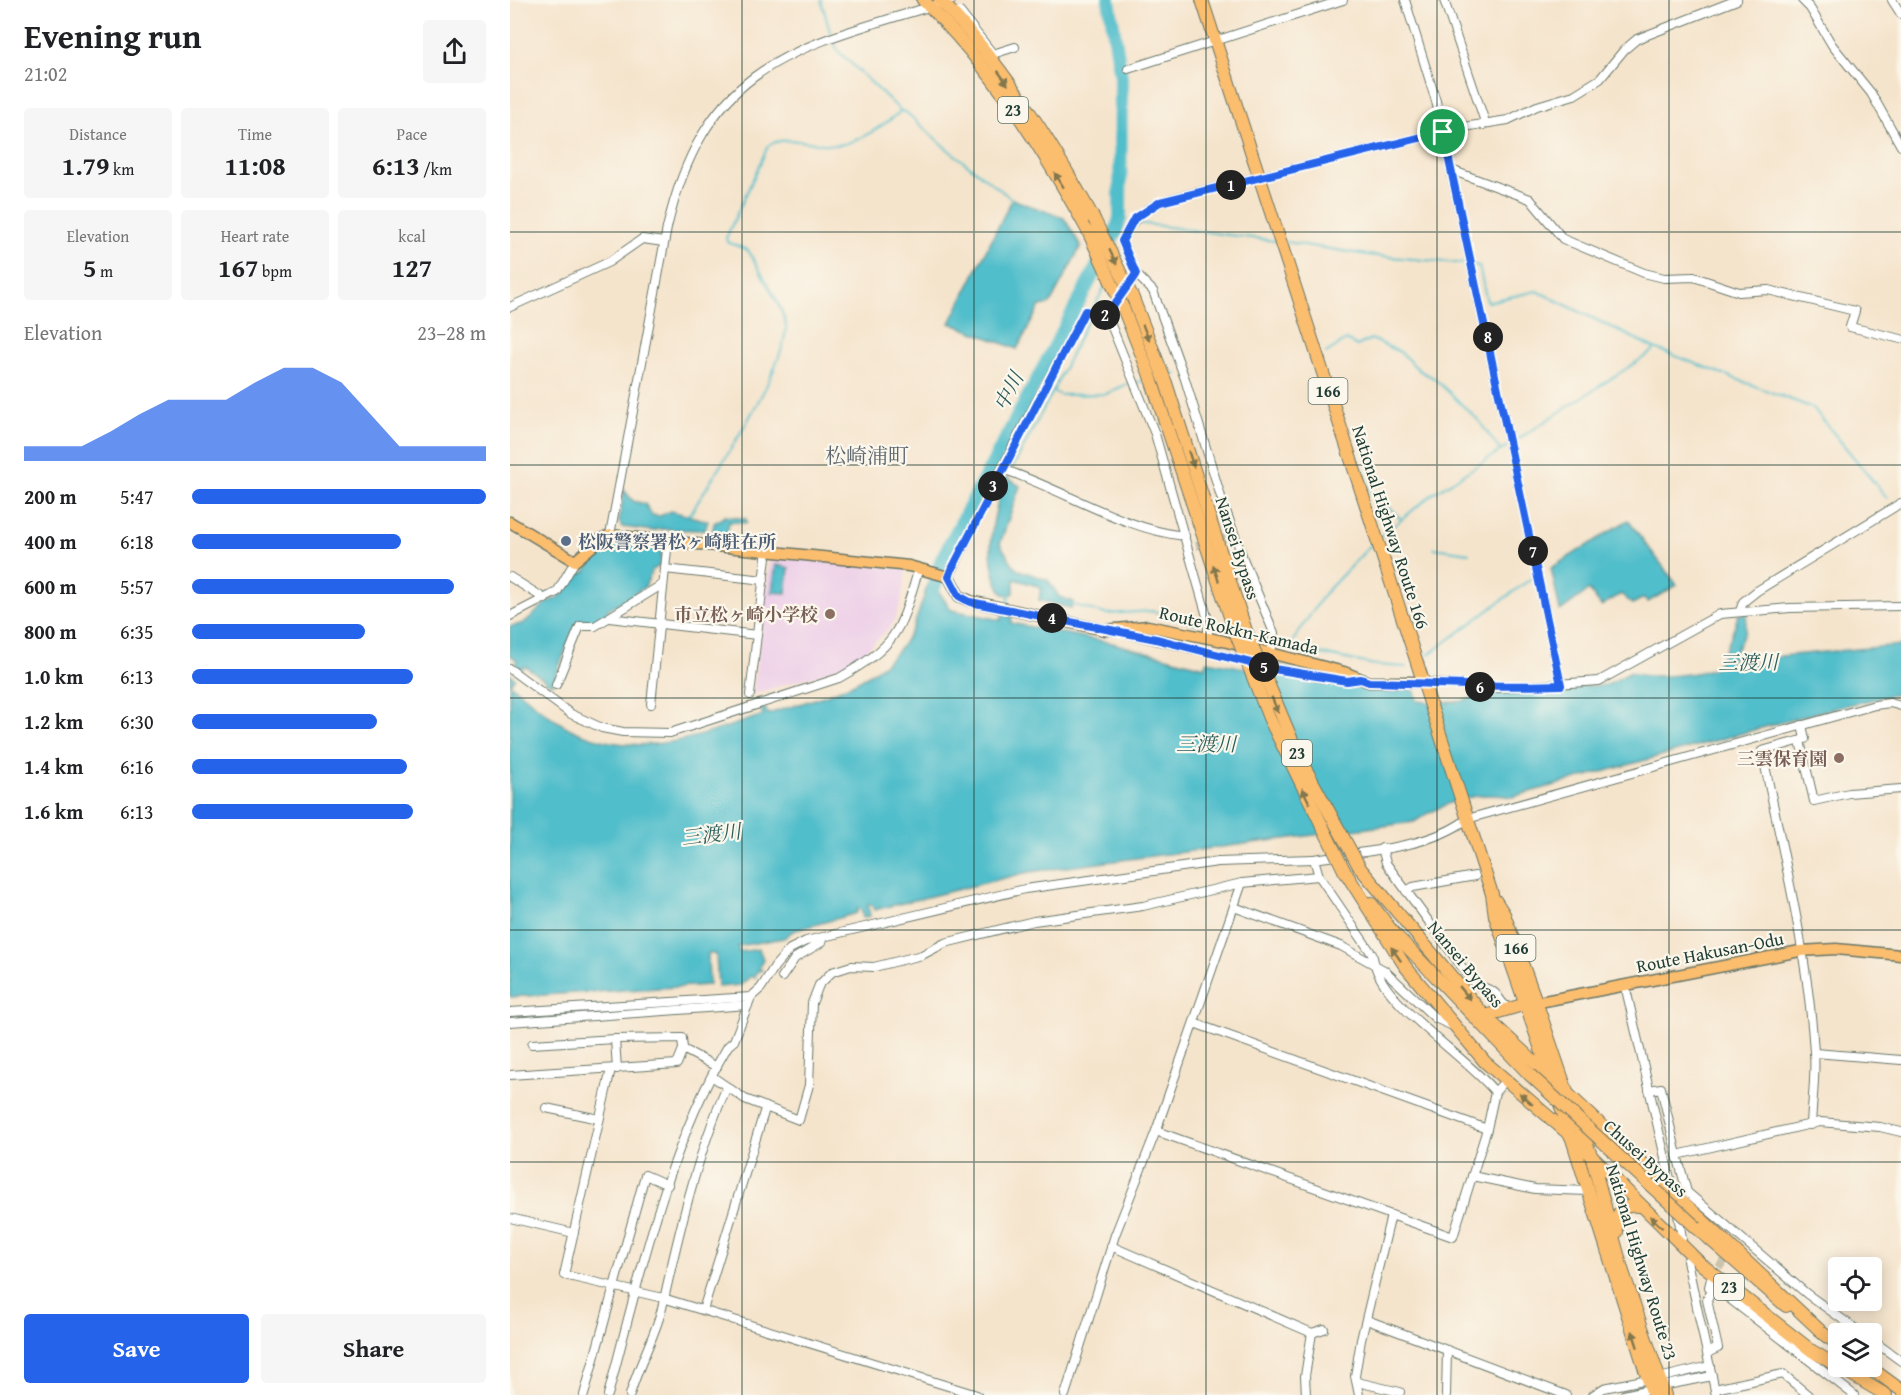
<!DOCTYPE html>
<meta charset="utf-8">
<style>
:root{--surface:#fff;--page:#f6f6f6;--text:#202124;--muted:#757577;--accent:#2563eb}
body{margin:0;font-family:"Gentium Book Plus","Noto Serif JP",serif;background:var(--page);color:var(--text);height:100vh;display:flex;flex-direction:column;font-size:22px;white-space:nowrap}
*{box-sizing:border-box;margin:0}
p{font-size:20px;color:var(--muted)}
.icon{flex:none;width:33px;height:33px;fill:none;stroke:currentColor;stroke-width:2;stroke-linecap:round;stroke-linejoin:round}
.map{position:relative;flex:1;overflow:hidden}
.side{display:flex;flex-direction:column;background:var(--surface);width:510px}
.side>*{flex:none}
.buttons{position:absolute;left:1318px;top:1257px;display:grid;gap:12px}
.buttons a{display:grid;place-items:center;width:54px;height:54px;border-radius:6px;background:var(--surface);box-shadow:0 3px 15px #0003;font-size:30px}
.pin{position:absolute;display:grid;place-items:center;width:51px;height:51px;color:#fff;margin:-26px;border:3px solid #fff;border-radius:50%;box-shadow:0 2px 6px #0007}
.km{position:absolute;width:30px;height:30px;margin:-15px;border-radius:50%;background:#222;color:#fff;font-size:16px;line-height:30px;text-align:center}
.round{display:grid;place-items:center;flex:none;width:63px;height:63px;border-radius:6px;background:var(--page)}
.overview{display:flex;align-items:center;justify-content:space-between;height:102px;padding:0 24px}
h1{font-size:33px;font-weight:800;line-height:45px}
.metrics{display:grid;grid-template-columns:repeat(3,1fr);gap:9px;height:102px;padding:6px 24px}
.metrics div{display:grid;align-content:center;border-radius:6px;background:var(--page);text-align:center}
.metrics b{font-size:26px;font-weight:800}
.metrics small{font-size:16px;font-weight:400}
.metrics p{font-size:16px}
.chart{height:168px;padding:12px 24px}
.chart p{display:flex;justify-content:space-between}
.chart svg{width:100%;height:108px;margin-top:6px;fill:var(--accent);opacity:.7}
.action{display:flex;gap:12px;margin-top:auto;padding:12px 24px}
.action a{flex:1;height:69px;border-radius:6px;background:var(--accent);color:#fff;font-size:24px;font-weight:800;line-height:69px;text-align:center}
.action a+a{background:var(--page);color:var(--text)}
ul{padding:0 24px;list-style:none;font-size:20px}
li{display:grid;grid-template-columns:96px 72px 1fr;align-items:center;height:45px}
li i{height:15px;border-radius:8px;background:var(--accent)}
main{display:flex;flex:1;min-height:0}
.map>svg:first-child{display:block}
.built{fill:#eed0e8}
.water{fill:#51becb;stroke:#387e80;stroke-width:1.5}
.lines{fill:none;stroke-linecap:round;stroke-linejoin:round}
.stream{stroke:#51becb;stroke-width:2}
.river{stroke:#51becb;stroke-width:14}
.minor-tunnel{stroke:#cac3ae;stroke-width:8;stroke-dasharray:8 4;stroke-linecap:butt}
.minor-casing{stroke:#6a7769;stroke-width:10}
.major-casing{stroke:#6a7769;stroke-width:13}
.highway-casing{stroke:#6a7769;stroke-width:14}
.minor{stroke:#fff;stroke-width:8}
.major{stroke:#fbbd6e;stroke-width:10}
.highway{stroke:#fbbd6e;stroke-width:12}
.highway-bridge-casing{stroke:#6a7769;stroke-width:14;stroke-linecap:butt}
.highway-bridge{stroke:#fbbd6e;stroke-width:12}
.oneway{fill:#82774e}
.route-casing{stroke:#fff;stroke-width:12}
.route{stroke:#2563eb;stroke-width:8}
.grid{fill:none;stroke:#1f3d34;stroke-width:1.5;stroke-opacity:0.55}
.service-dot{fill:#5c6f8a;stroke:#fbf7ec;stroke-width:2}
.education-dot{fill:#8d6e63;stroke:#fbf7ec;stroke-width:2}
.labels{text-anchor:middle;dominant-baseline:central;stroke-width:4.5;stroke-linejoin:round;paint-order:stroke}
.shield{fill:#fbf7ec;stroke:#61756b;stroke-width:1.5}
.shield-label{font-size:16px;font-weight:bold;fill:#1f3d34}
.street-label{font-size:18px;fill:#1f3d34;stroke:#fbf7ec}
.service-label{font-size:18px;font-weight:bold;fill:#4e5e75;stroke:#fbf7ec;text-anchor:start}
.education-label{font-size:18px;font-weight:bold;fill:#785e54;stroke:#fbf7ec;text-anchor:end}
.water-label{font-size:20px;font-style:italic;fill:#2c5d5a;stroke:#fbf7ec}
.quarter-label{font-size:21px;fill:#5f676f;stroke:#fbf7ec}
</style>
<main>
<section class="side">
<div class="overview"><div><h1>Evening run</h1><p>21:02</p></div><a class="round"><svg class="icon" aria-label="share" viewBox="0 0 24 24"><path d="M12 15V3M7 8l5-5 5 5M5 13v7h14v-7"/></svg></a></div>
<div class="metrics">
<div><p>Distance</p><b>1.79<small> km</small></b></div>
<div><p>Time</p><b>11:08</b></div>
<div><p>Pace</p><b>6:13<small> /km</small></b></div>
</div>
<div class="metrics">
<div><p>Elevation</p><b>5<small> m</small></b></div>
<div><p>Heart rate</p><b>167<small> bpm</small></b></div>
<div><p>kcal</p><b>127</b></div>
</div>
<div class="chart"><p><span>Elevation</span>23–28 m</p>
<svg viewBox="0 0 160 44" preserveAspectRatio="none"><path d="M0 44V38L10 38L20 38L30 32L40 25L50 19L60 19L70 19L80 12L90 6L100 6L110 12L120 25L130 38L140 38L150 38L160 38V44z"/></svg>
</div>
<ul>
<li><b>200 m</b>5:47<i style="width:100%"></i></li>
<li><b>400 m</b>6:18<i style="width:71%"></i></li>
<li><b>600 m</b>5:57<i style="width:89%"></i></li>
<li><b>800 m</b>6:35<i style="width:59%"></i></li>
<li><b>1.0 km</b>6:13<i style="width:75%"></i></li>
<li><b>1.2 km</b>6:30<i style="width:63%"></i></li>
<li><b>1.4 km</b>6:16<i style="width:73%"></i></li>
<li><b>1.6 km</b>6:13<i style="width:75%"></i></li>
</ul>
<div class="action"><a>Save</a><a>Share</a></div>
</section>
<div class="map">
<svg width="1391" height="1395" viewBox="0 0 1391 1395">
<rect width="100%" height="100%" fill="#fbf7ec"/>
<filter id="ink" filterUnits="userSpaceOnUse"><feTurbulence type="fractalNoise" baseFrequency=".0167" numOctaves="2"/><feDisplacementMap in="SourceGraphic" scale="12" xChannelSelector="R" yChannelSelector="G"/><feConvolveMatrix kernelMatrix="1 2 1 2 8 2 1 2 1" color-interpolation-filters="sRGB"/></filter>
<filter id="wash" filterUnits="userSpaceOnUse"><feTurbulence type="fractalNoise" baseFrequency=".008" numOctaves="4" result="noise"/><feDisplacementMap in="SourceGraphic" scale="24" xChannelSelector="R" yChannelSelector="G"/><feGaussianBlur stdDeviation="1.35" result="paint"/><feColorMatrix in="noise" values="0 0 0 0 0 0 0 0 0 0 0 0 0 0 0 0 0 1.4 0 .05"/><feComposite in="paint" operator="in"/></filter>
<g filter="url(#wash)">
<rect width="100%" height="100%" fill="#f5e4cc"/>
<polygon class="built" points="265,555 396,569 391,602 382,626 351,655 327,669 243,694 260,559"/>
<g class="water">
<polygon points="502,199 554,218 571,246 540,304 530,306 507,349 440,323"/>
<path d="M496,477L510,486L490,544L506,569L538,580L549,597L563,602L561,608L529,600L531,587L504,579V593L500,595L493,594C471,559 483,512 496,477Z"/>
<polygon points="114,490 123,501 135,504 142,515 150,516 161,511 198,521 195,530 148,529 144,531 112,527 109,521"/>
<polygon points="215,516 236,519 237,523 219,522 217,534 202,535 204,523"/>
<polygon points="1118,520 1167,585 1138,602 1134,598 1122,604 1111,594 1091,606 1079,590 1050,611 1041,568"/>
<path d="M97,542L152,547L150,566L142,570L135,587L97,610L98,613L84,621L66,623L42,685L15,666L11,669L5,664L7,660L0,655V626C17,626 24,613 36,603C39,600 45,600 49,597C60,589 61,577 76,571L86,552Z"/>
<polygon points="266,565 279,568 276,593 262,592"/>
<path d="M420,576L432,580L429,592L441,610L491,620L492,614L502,616L501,623L598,642L695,667L697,661L834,686L898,687L905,692L907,701L933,703L953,701L978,692L1097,685L1121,672C1131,680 1198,675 1206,666C1214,656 1225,627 1228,615L1237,613L1235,632L1219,665L1236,666L1271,656L1391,645V693L1320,709L1002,797C965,790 935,802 904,822L519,872L364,910L362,905H358L360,916L353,918L351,909H347V913L283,931L274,938L228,946L229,952L249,949L253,959L249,968L252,970L246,972L245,978L241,976L231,985L208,987L206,954H198L199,985L0,997V674L5,678L0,684C21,701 42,721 67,732C133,760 190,736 253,715L251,709L255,708L258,714C309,697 376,683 402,629C410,612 415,594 420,576Z"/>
</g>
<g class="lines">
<g class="stream">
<polyline points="311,0 321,35"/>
<polyline points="322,40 329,52 391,111 396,112 436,148 502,199"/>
<polyline points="628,223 765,241"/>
<polyline points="776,242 858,255 958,264"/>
<polyline points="617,243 623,229"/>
<polyline points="963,265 969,266 977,302 1027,291 1144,348 1303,408 1377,498"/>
<polyline points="583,310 596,283"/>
<polyline points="816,353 836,340 847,346 861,339 890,352 910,371 924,378 969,421 990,450"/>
<polyline points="658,376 667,374"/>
<polyline points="543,391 580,315"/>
<polyline points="1002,443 1142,352 1144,348"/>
<polyline points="852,467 860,491 890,518"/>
<polyline points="502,469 543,391 550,395 596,394 617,384 638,380"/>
<path d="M177,515L181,513C206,471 274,373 276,327C277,314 246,265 238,250L217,242L216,238L258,146C274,133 308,146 328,145C348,143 376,124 391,111"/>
<polyline points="871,536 924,493 998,446"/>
<polyline points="924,548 959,553"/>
<polyline points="560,604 596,614 642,611 686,624"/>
<polyline points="498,606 499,594"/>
<polyline points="783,641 814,594 864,542"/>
<polyline points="774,646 865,665 896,667"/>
<polyline points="918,655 1026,575"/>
</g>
<polyline class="river" points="425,585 431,561 606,231 610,218 611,77 599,0"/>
</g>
</g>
<g filter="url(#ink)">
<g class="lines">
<g class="minor-tunnel">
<polyline points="686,546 716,538"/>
<polyline points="1202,1277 1221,1251"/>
<polyline points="1111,1390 1174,1377"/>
</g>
<defs>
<g id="minor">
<polyline points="895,0 926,101 1051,685"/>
<polyline points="934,0 974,119 973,125"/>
<polyline points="1292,0 1300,8 1322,45 1361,93 1391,146"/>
<polyline points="1382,0 1391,14"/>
<polyline points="442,14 450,12 483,54 505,47"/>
<polyline points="618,69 833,0"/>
<polyline points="941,170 1020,199 1053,239 1134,273 1154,278 1184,277 1229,292 1258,290 1345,311 1340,327 1391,339"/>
<polyline points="626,274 643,291 675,379 711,497 734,561 764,633 761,654"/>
<polyline points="0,307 99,262 132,239 154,242"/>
<polyline points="597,315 645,434 698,620 698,638"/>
<path d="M492,469C551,488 614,530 675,536"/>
<path d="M100,535L157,228C197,56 294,46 442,0"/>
<polyline points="155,569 254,580"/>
<polyline points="0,577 35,599"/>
<path d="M439,577L506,440L575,311L597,315L626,274L612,241C623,217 637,206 663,198L954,127L998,120L1027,106L1064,95L1090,79L1114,50L1127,39L1227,0"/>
<polyline points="1230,611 1233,602 1247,591 1391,503"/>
<polyline points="0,616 47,592 65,561"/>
<polyline points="99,618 247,635"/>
<polyline points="605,631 806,677 837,681 851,679"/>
<path d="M0,669L61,714L92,728L113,732L160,733L329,678C389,644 390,631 409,568"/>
<polyline points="912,682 988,688 1089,681 1210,614 1280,608 1391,606"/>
<polyline points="46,685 70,626 85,626 153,584"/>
<polyline points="240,695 256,557 260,550"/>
<polyline points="141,704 158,540"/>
<path d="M1292,725L1295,739L1252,751C1272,850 1298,951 1304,1052C1306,1076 1302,1101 1301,1125"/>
<polyline points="1290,741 1304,801 1339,793 1391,789"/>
<path d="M872,848L876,863L960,978C967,987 973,986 982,991C990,995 990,1005 1000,1008"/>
<polyline points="896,891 903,887 965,876"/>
<path d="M724,907L831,946L865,965C876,1007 956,1056 985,1092"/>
<polyline points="272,977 285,958 312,942"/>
<polyline points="1115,985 1160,1179"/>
<polyline points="0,1012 241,997"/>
<polyline points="0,1022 238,1005"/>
<polyline points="684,1023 977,1129"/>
<path d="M945,1027L925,1018L874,970L865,965L862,954L809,876L804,859C850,852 921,848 957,819L1365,705L1380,703L1391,706"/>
<polyline points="105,1039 172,1038 173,1049"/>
<polyline points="22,1044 105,1039 107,1069"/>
<polyline points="1305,1053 1391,1060"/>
<polyline points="101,1069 54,1275 153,1298 467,1395"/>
<polyline points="0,1075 167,1064 173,1049 207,1067"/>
<polyline points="203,1077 235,1099 289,1120 299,1085 302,1003 309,985 322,972 341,966 364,967 412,955 435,943 524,921 633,906 732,883 809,876"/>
<polyline points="1139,1090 1151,1088 1167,1155 1310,1122 1370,1127 1391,1132"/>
<polyline points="36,1108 89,1119"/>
<polyline points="646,1131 943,1237 977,1129 985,1092 995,1081"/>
<polyline points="1167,1155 1177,1192 1297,1294 1353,1334"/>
<polyline points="962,1176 1025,1189 1078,1191"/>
<polyline points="1167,1209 1172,1238"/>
<polyline points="0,1218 64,1233"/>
<polyline points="601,1246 802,1333 814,1329"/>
<polyline points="1177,1261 1206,1395"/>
<polyline points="1201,1279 1199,1287 1216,1296 1344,1395"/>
<polyline points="193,1310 255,1109"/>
<polyline points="857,1320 1056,1395"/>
<polyline points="1362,1340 1391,1361"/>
<polyline points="1197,1353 1208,1348 1197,1300 1201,1291"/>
<polyline points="1149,1378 1200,1366"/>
<polyline points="847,1382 890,1392"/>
<polyline points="1152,1386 1202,1376"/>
<polyline points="1205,1389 1273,1374 1298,1395"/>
<polyline points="74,1395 135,1175 158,1185"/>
<path d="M98,1395C129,1280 157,1148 218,1046L224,1041L241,997L251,988L265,966L280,949L296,941L515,889L708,862L804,859"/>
<path d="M120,1395C128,1365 147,1333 153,1304C168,1236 188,1150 217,1087"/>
<polyline points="555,1395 605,1235 646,1131 732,883"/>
<polyline points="796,1395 795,1376 802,1333"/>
<polyline points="849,1395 845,1376 851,1340 881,1215"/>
<polyline points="936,1395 937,1350"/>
<polyline points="1083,1395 1094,1388 1138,1379"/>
<polyline points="1114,1395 1141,1389"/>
</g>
<g id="major">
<polyline points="0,522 65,561 91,539 100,535 399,566 439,577 449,596 460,601 595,630 638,626 713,641 834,672 859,682 912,682"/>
<polyline points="1019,1004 1290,951 1326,949 1391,955"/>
</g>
<g id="highway">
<path d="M413,0C481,66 533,149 578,231"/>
<path d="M430,0C492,63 541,142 584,219"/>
<polyline points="692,0 982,894 985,916 1061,1136 1143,1395"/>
<polyline points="622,296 656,383 736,631"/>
<polyline points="613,308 639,373 724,629"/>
<polyline points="850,868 975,1016 1317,1337"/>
<polyline points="834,870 895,966 975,1062 1061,1136 1191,1264 1302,1351 1376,1395"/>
<polyline points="985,900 994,914 1027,1004 1057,1092"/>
<polyline points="861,903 882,931 1019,1074"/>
<polyline points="975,1016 1016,1004"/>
<polyline points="1066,1116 1081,1155 1112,1269 1155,1395"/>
<polyline points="1187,1228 1276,1306"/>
<path d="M1107,1232C1105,1214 1110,1204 1129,1206"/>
<polyline points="1312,1333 1329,1345"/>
<polyline points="1358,1366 1391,1390"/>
</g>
</defs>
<use href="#minor" class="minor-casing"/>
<use href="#major" class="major-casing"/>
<use href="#highway" class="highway-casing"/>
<use href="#minor" class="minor"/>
<use href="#major" class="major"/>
<use href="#highway" class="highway"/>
<defs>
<g id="highway-bridge">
<polyline points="584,219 622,296"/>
<polyline points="578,231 613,308"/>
<polyline points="724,629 759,718 834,870"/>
<polyline points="736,631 790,759 850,868"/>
<polyline points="1019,1074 1187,1228"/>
</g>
</defs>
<use href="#highway-bridge" class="highway-bridge-casing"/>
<use href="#highway-bridge" class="highway-bridge"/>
</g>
<defs><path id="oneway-solid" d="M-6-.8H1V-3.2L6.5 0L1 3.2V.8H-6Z" transform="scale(1.5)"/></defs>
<g class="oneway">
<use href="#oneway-solid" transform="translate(493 78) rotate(54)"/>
<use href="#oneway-solid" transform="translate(549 180) rotate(-122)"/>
<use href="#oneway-solid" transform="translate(603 257) rotate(64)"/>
<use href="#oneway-solid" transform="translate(636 333) rotate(68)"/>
<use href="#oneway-solid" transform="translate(681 459) rotate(72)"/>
<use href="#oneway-solid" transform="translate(706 573) rotate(-108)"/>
<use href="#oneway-solid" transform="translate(765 705) rotate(67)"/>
<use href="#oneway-solid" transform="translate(796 796) rotate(-116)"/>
<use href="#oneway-solid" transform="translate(886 954) rotate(-125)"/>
<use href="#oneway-solid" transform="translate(955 993) rotate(50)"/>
<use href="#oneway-solid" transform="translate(1016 1099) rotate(-139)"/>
<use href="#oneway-solid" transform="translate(1146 1222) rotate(-137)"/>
<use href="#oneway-solid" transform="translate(1125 1339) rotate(-108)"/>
</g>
</g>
<g class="lines" filter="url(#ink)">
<defs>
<path id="route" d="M933,132L1051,685C985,688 925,683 859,682L851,679L837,681L764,669L646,639L460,602L449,596L439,577L443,567L575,311L597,315L626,274L612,241L624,219L650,202Z"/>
</defs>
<use href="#route" class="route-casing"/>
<use href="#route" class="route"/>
</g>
<path class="grid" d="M232,0V1395M464,0V1395M696,0V1395M927,0V1395M1159,0V1395M0,232H1391M0,465H1391M0,698H1391M0,930H1391M0,1162H1391"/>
<circle class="service-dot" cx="56" cy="541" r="6"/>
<g class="education-dot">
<circle cx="320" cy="614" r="6"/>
<circle cx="1329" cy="758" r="6"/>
</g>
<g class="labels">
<g class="shield">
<rect x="488" y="97" width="30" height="26" rx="4.5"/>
<rect x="798.5" y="378" width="39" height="26" rx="4.5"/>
<rect x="772" y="740" width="30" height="26" rx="4.5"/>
<rect x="986.5" y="935" width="39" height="26" rx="4.5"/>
<rect x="1204" y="1274" width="30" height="26" rx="4.5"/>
</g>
<g class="shield-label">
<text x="503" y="110">23</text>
<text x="818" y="391">166</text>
<text x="787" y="753">23</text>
<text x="1006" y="948">166</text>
<text x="1219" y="1287">23</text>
</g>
<g class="street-label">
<text transform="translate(881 527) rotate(72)">National Highway Route 166</text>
<text transform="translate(728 548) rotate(72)">Nansei Bypass</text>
<text transform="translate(729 630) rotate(13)">Route Rokkn-Kamada</text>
<text transform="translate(1200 952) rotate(-11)">Route Hakusan-Odu</text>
<text transform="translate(956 964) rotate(50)">Nansei Bypass</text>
<text transform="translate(1136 1158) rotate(42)">Chusei Bypass</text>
<text transform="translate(1132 1262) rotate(73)">National Highway Route 23</text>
</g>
<g class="service-label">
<text x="68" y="541">松阪警察署松ヶ崎駐在所</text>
</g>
<g class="education-label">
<text x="308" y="614">市立松ヶ崎小学校</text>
<text x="1317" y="758">三雲保育園</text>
</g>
<g class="water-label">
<text transform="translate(498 391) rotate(-62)">中川</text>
<text transform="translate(1238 662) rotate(-1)">三渡川</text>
<text x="696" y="743">三渡川</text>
<text transform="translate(201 834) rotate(-7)">三渡川</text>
</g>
<g class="quarter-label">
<text x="357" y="455">松崎浦町</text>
</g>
</g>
</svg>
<div class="buttons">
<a><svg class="icon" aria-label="locate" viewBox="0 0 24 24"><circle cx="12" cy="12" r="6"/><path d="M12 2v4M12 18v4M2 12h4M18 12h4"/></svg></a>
<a><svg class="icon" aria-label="layers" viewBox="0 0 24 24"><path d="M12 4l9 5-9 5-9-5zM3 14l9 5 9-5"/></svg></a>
</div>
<div class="pin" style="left:933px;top:132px;background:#1e9e55"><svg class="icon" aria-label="arrive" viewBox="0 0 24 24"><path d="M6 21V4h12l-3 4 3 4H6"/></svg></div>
<b class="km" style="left:721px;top:185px">1</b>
<b class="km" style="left:595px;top:315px">2</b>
<b class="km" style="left:483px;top:486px">3</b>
<b class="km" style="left:542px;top:618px">4</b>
<b class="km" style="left:754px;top:667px">5</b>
<b class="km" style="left:970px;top:687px">6</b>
<b class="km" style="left:1023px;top:551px">7</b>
<b class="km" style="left:978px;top:337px">8</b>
</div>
</main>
